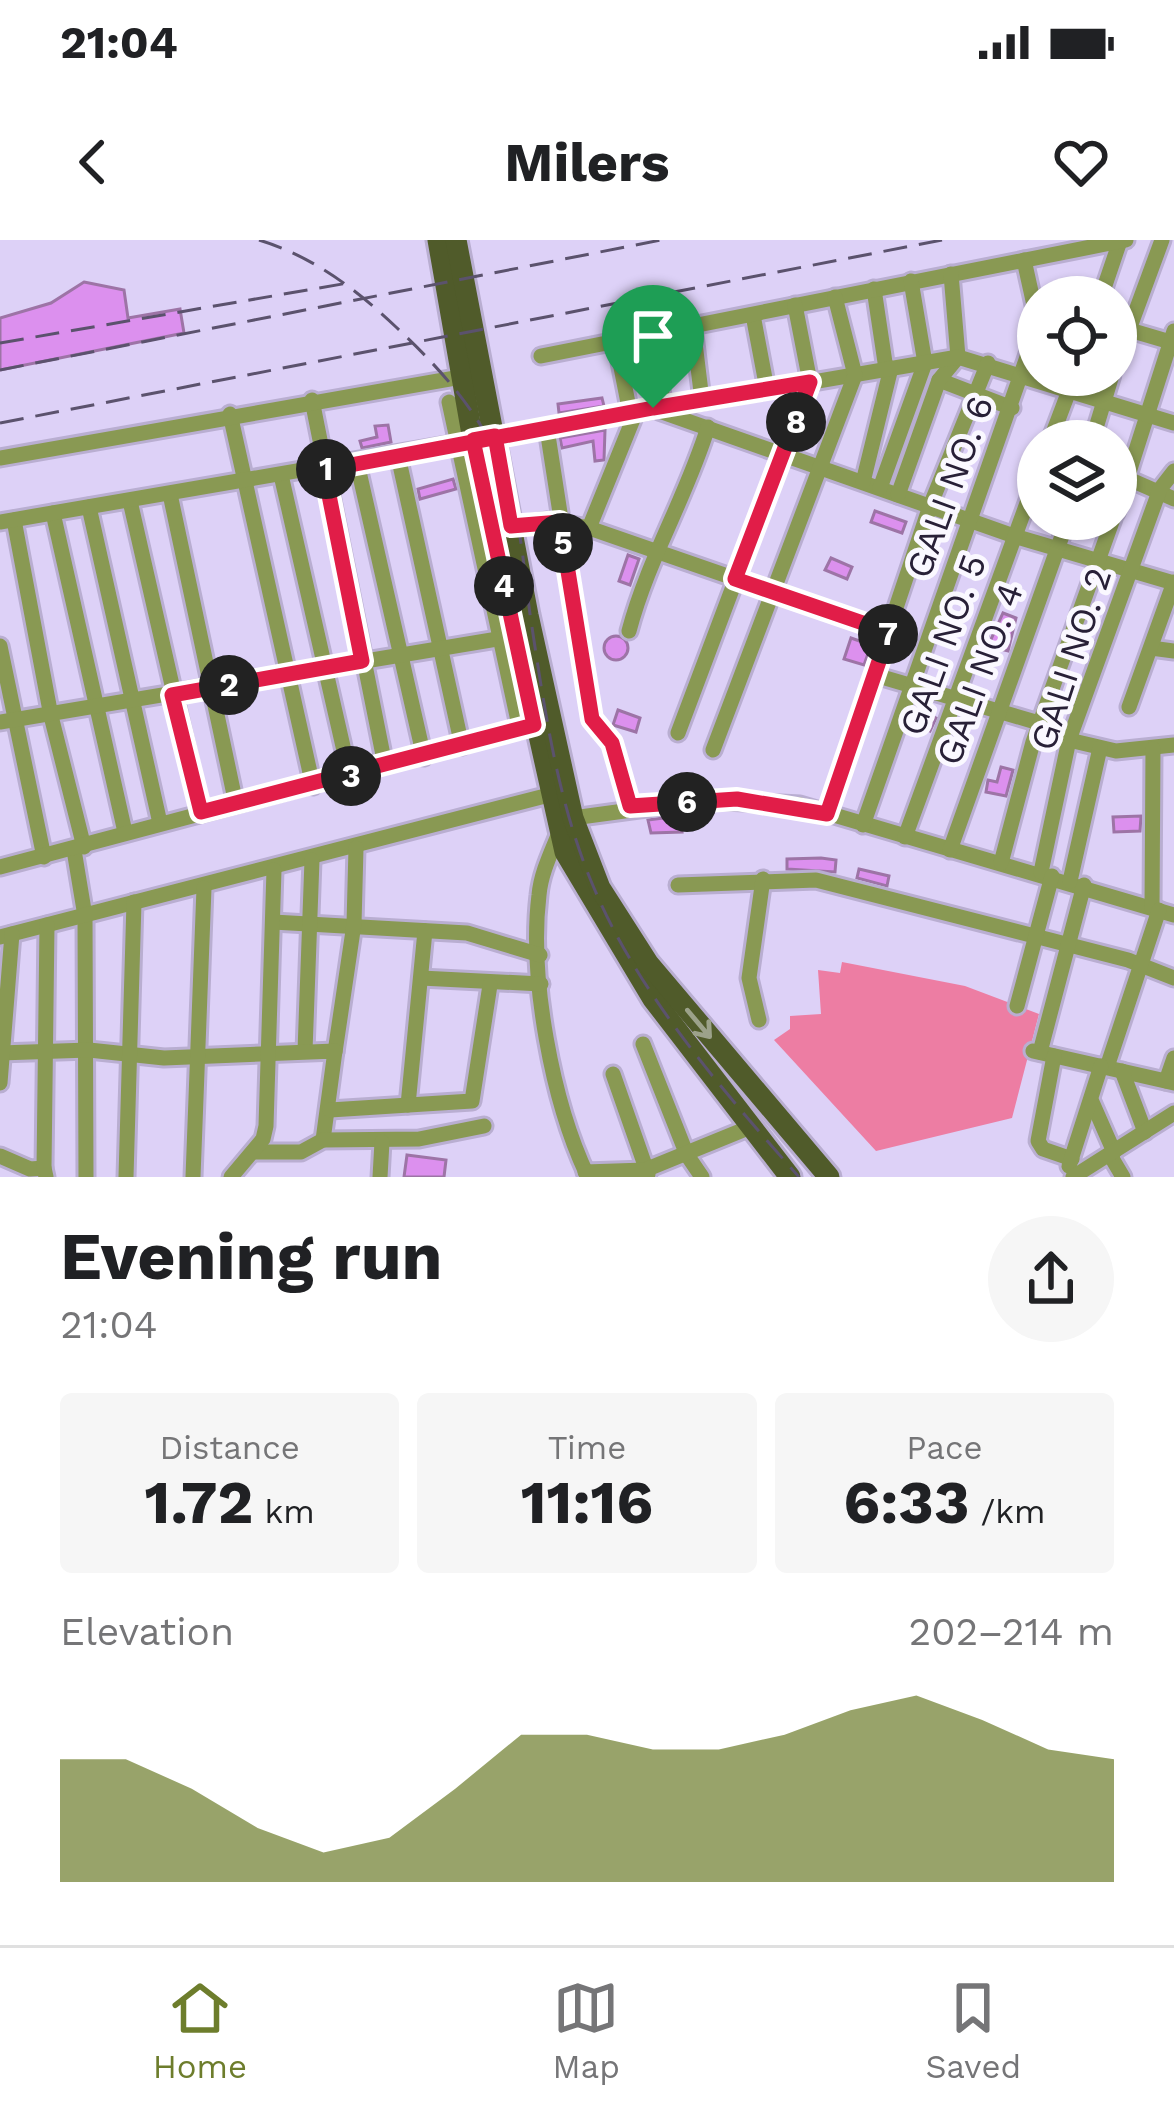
<!DOCTYPE html>
<meta charset="utf-8">
<style>
:root{--surface:#fff;--page:#f6f6f6;--text:#202124;--muted:#757577;--line:#e0e0e0;--accent:#6d7d2c}
body{margin:0;font-family:"Work Sans",sans-serif;background:var(--page);color:var(--text);height:100vh;display:flex;flex-direction:column;font-size:45px;white-space:nowrap}
*{box-sizing:border-box;margin:0}
p{font-size:39px;color:var(--muted)}
.icon{flex:none;width:66px;height:66px;fill:none;stroke:currentColor;stroke-width:2;stroke-linecap:round;stroke-linejoin:round}
.map{position:relative;height:937px;overflow:hidden}
.drawer{display:flex;flex-direction:column;background:var(--surface);flex:1}
.drawer>*{flex:none}
.controls{position:absolute;left:1017px;top:36px;display:grid;gap:24px}
.controls a{display:grid;place-items:center;width:120px;height:120px;border-radius:50%;background:var(--surface);box-shadow:0 3px 9px #0004;font-size:60px}
.pin{position:absolute;display:grid;place-items:center;width:102px;height:102px;color:#fff;margin:-123px -51px;border-radius:50% 50% 50% 0;rotate:-45deg;box-shadow:0 0 12px #0007}
.pin .icon{rotate:45deg}
.km{position:absolute;width:60px;height:60px;margin:-30px;border-radius:50%;background:#222;color:#fff;font-size:33px;line-height:60px;text-align:center}
.round{display:grid;place-items:center;flex:none;width:126px;height:126px;border-radius:63px;background:var(--page)}
.summary{display:flex;align-items:center;justify-content:space-between;height:204px;padding:0 60px}
h1{font-size:66px;font-weight:700;line-height:90px}
.metrics{display:grid;grid-template-columns:repeat(3,1fr);gap:18px;height:204px;padding:12px 60px}
.metrics div{display:grid;align-content:center;border-radius:12px;background:var(--page);text-align:center}
.metrics b{font-size:60px;font-weight:700}
.metrics small{font-size:33px;font-weight:400}
.metrics p{font-size:33px}
.chart{height:336px;padding:24px 60px}
.chart p{display:flex;justify-content:space-between}
.chart svg{width:100%;height:216px;margin-top:12px;fill:var(--accent);opacity:.7}
.status{display:flex;justify-content:space-between;align-items:center;height:84px;padding:0 60px;background:var(--surface);direction:ltr}
.status svg{height:33px;fill:currentColor}
header{display:flex;justify-content:space-between;align-items:center;height:156px;padding:0 60px;background:var(--surface);font-size:54px;font-weight:700}
.tabs{display:flex;justify-content:space-around;align-items:center;height:168px;border-top:3px solid var(--line);background:var(--surface);font-size:33px;color:var(--muted)}
.tabs a{display:grid;justify-items:center;gap:6px}
.tabs .active{color:var(--accent)}
.map>svg:first-child{display:block}
.green{fill:#ed7da3}
.building{fill:#dc90ee;stroke:#9d74a6;stroke-width:3}
.lines{fill:none;stroke-linecap:round;stroke-linejoin:round}
.minor-casing{stroke:#b9aed1;stroke-width:21}
.major-casing{stroke:#b9aed1;stroke-width:27}
.minor{stroke:#899953;stroke-width:15}
.major{stroke:#505b2a;stroke-width:21}
.rail{stroke:#5b526d;stroke-width:3;stroke-dasharray:24 12;stroke-linecap:butt}
.oneway{stroke:#9ca28a}
.route-casing{stroke:#fff;stroke-width:24}
.route{stroke:#e11d48;stroke-width:15}
.labels{text-anchor:middle;dominant-baseline:central;stroke-width:10;stroke-linejoin:round;paint-order:stroke}
.street-label{font-size:36px;fill:#282037;stroke:#faf8ff}
</style>
<div class="status"><b>21:04</b><svg viewBox="0 0 49 12"><path d="M0 12V9h3v3zM5 12V6h3v6zM10 12V3h3v9zM15 12V0h3v12zM26 1h20v11H26zM47 4h2v5h-2z"/></svg></div>
<header><svg class="icon" aria-label="back" viewBox="0 0 24 24"><path d="M15 5l-7 7 7 7"/></svg>Milers<svg class="icon" aria-label="heart" viewBox="0 0 24 24"><path d="M12 20l-8-8c-3-5 5-10 8-4 3-6 11-1 8 4z"/></svg></header>
<div class="map">
<svg width="1174" height="937" viewBox="0 0 1174 937">
<rect width="100%" height="100%" fill="#ddd1f7"/>
<polygon class="green" points="842,722 965,746 1039,774 1012,878 876,911 774,800 790,789 790,776 821,774 818,730 840,733"/>
<g class="building">
<polygon points="84,42 124,50 128,78 180,69 184,93 0,130 0,78 51,63"/>
<polygon points="602,158 604,166 559,173 558,164"/>
<polygon points="388,185 391,202 362,208 360,201 377,197 375,186"/>
<polygon points="605,190 604,220 595,221 593,201 562,208 560,198"/>
<polygon points="453,239 456,249 420,259 418,249"/>
<polygon points="875,271 906,282 902,293 871,282"/>
<polygon points="628,315 639,319 630,345 619,341"/>
<polygon points="831,318 852,327 847,339 825,330"/>
<polygon points="1003,373 1016,378 1008,411 988,406"/>
<circle cx="616" cy="408" r="12"/>
<polygon points="851,398 871,405 864,425 844,419"/>
<polygon points="618,470 640,478 636,492 613,485"/>
<polygon points="916,470 936,478 930,491 911,483"/>
<polygon points="1001,527 1013,530 1006,556 986,552 988,540 997,542"/>
<polygon points="694,574 695,586 681,585 682,592 651,593 648,580"/>
<polygon points="1141,576 1140,591 1114,592 1113,577"/>
<polygon points="821,618 836,620 835,632 787,629 787,619"/>
<polygon points="859,629 889,636 887,646 857,638"/>
<polygon points="407,915 446,920 444,937 404,937"/>
</g>
<g class="lines">
<defs>
<g id="minor">
<polyline points="874,49 886,129"/>
<polyline points="1101,57 1120,1"/>
<polyline points="753,75 767,149"/>
<polyline points="1116,86 1174,103"/>
<polyline points="693,87 702,160"/>
<polyline points="652,95 664,167"/>
<polyline points="616,102 630,173"/>
<polyline points="541,116 1126,0"/>
<polyline points="1116,125 1162,0"/>
<polyline points="939,140 1012,168"/>
<polyline points="312,160 385,525"/>
<polyline points="449,162 520,490"/>
<polyline points="659,171 1014,296 1174,343"/>
<polyline points="230,174 313,546"/>
<polyline points="547,189 592,479 612,503 630,567"/>
<polyline points="1050,201 1075,135"/>
<polyline points="1092,201 1112,135"/>
<polyline points="398,216 462,506"/>
<polyline points="0,218 461,137"/>
<polyline points="357,223 424,517"/>
<polyline points="281,235 350,537"/>
<polyline points="1131,240 1174,259"/>
<polyline points="863,242 891,128"/>
<polyline points="880,248 925,123 911,41"/>
<polyline points="170,254 236,564"/>
<polyline points="898,255 939,140 958,117 951,34"/>
<polyline points="130,261 201,572"/>
<polyline points="89,267 160,583"/>
<polyline points="53,273 125,592"/>
<polyline points="1116,273 1174,91"/>
<polyline points="14,280 51,476 84,607"/>
<polyline points="0,282 958,117 1174,183"/>
<polyline points="511,286 548,281 589,288 889,392"/>
<polyline points="589,288 636,172"/>
<path d="M629,391C648,319 686,258 708,187"/>
<polyline points="0,406 44,617"/>
<polyline points="1151,408 1174,411"/>
<polyline points="875,435 1039,483"/>
<polyline points="1129,467 1174,342"/>
<polyline points="0,482 515,396"/>
<polyline points="678,493 810,142 795,65"/>
<polyline points="1069,500 1116,511 1174,505"/>
<polyline points="713,510 855,135 835,57"/>
<polyline points="827,574 930,266 988,123"/>
<polyline points="573,578 705,560 800,565 1174,675"/>
<polyline points="863,585 1034,97 1036,74 1024,20"/>
<path d="M559,593C551,613 541,633 539,655C529,737 552,862 588,937"/>
<polyline points="905,597 1038,233"/>
<polyline points="74,610 85,676 86,937"/>
<polyline points="950,610 1068,279"/>
<polyline points="1001,623 1033,502 1113,279"/>
<polyline points="0,627 534,485"/>
<polyline points="1041,632 1069,500 1160,249 1174,231"/>
<polyline points="1070,641 1100,508"/>
<polyline points="678,645 816,640 1128,720 1174,738"/>
<polyline points="1152,668 1153,509"/>
<polyline points="273,682 467,693 540,715"/>
<polyline points="0,697 549,555"/>
<polyline points="421,738 541,744"/>
<polyline points="1017,766 1052,636"/>
<polyline points="759,780 749,738 763,639"/>
<polyline points="643,804 687,915 702,937"/>
<polyline points="305,811 312,620"/>
<polyline points="1033,811 1174,843"/>
<polyline points="335,812 354,684 356,608"/>
<polyline points="1040,812 1084,645"/>
<polyline points="0,813 89,810 164,818 335,811 323,900"/>
<polyline points="1054,816 1038,901 1043,909 1072,919"/>
<polyline points="1107,827 1159,670"/>
<polyline points="1122,831 1145,892"/>
<polyline points="613,834 648,934"/>
<polyline points="1166,841 1174,818"/>
<polyline points="0,843 12,694"/>
<polyline points="1092,862 1114,912"/>
<polyline points="408,865 425,691"/>
<polyline points="330,870 472,861 490,745"/>
<polyline points="254,912 301,912 323,900 419,899 484,886"/>
<polyline points="1110,915 1123,937"/>
<polyline points="0,916 30,929 44,928 46,937"/>
<polyline points="1069,926 1101,826"/>
<polyline points="44,928 47,685"/>
<polyline points="585,932 645,930 748,888"/>
<polyline points="126,937 134,662"/>
<polyline points="193,937 204,648"/>
<polyline points="231,937 263,899 266,886 274,630"/>
<polyline points="380,937 382,902"/>
<polyline points="1073,937 1174,873"/>
</g>
<g id="major">
<polyline points="438,0 473,200 565,612 653,759 790,937"/>
<polyline points="456,0 528,375 573,578 600,648 648,723 829,937"/>
</g>
</defs>
<use href="#minor" class="minor-casing"/>
<use href="#major" class="major-casing"/>
<use href="#minor" class="minor"/>
<use href="#major" class="major"/>
<g class="rail">
<path d="M259,0C312,16 356,49 396,87C442,130 486,179 507,240C521,283 524,330 530,374C544,466 557,562 594,648C639,755 723,851 799,937"/>
<polyline points="0,103 348,43"/>
<polyline points="0,130 661,0"/>
<polyline points="0,183 942,0"/>
</g>
</g>
<defs><path id="oneway-shaft" d="M-6 0H5M1.5-3L5.5 0L1.5 3" fill="none" stroke-width="1.6" stroke-linecap="round" stroke-linejoin="round" transform="scale(3)"/></defs>
<use class="oneway" href="#oneway-shaft" transform="translate(699 784) rotate(50)"/>
<g class="lines">
<defs>
<polyline id="route" points="653,168 324,230 362,421 172,455 201,572 534,485 473,200 495,196 511,286 560,282 592,479 612,503 630,566 737,559 827,574 889,392 735,339 810,142 653,168"/>
</defs>
<use href="#route" class="route-casing"/>
<use href="#route" class="route"/>
</g>
<g class="labels">
<g class="street-label">
<text transform="translate(950 247) rotate(-70)">GALI NO. 6</text>
<text transform="translate(943 405) rotate(-70)">GALI NO. 5</text>
<text transform="translate(1071 419) rotate(-72)">GALI NO. 2</text>
<text transform="translate(980 434) rotate(-70)">GALI NO. 4</text>
</g>
</g>
</svg>
<div class="controls">
<a><svg class="icon" aria-label="locate" viewBox="0 0 24 24"><circle cx="12" cy="12" r="6"/><path d="M12 2v4M12 18v4M2 12h4M18 12h4"/></svg></a>
<a><svg class="icon" aria-label="layers" viewBox="0 0 24 24"><path d="M12 4l9 5-9 5-9-5zM3 14l9 5 9-5"/></svg></a>
</div>
<div class="pin" style="left:653px;top:168px;background:#1e9e55"><svg class="icon" aria-label="arrive" viewBox="0 0 24 24"><path d="M6 21V4h12l-3 4 3 4H6"/></svg></div>
<b class="km" style="left:326px;top:229px">1</b>
<b class="km" style="left:229px;top:445px">2</b>
<b class="km" style="left:351px;top:536px">3</b>
<b class="km" style="left:504px;top:346px">4</b>
<b class="km" style="left:563px;top:303px">5</b>
<b class="km" style="left:687px;top:562px">6</b>
<b class="km" style="left:888px;top:394px">7</b>
<b class="km" style="left:796px;top:182px">8</b>
</div>
<section class="drawer">
<div class="summary"><div><h1>Evening run</h1><p>21:04</p></div><a class="round"><svg class="icon" aria-label="share" viewBox="0 0 24 24"><path d="M12 15V3M7 8l5-5 5 5M5 13v7h14v-7"/></svg></a></div>
<div class="metrics">
<div><p>Distance</p><b>1.72<small> km</small></b></div>
<div><p>Time</p><b>11:16</b></div>
<div><p>Pace</p><b>6:33<small> /km</small></b></div>
</div>
<div class="chart"><p><span>Elevation</span>202–214 m</p>
<svg viewBox="0 0 160 44" preserveAspectRatio="none"><path d="M0 44V19L10 19L20 25L30 33L40 38L50 35L60 25L70 14L80 14L90 17L100 17L110 14L120 9L130 6L140 11L150 17L160 19V44z"/></svg>
</div>
</section>
<nav class="tabs">
<a class="active"><svg class="icon" aria-label="home" viewBox="0 0 24 24"><path d="M3 11l9-7 9 7M6 9v11h12V9"/></svg>Home</a>
<a><svg class="icon" aria-label="map" viewBox="0 0 24 24"><path d="M3 6l6-2 6 2 6-2v14l-6 2-6-2-6 2zM9 4v14M15 6v14"/></svg>Map</a>
<a><svg class="icon" aria-label="saved" viewBox="0 0 24 24"><path d="M7 4h10v16l-5-4-5 4z"/></svg>Saved</a>
</nav>
